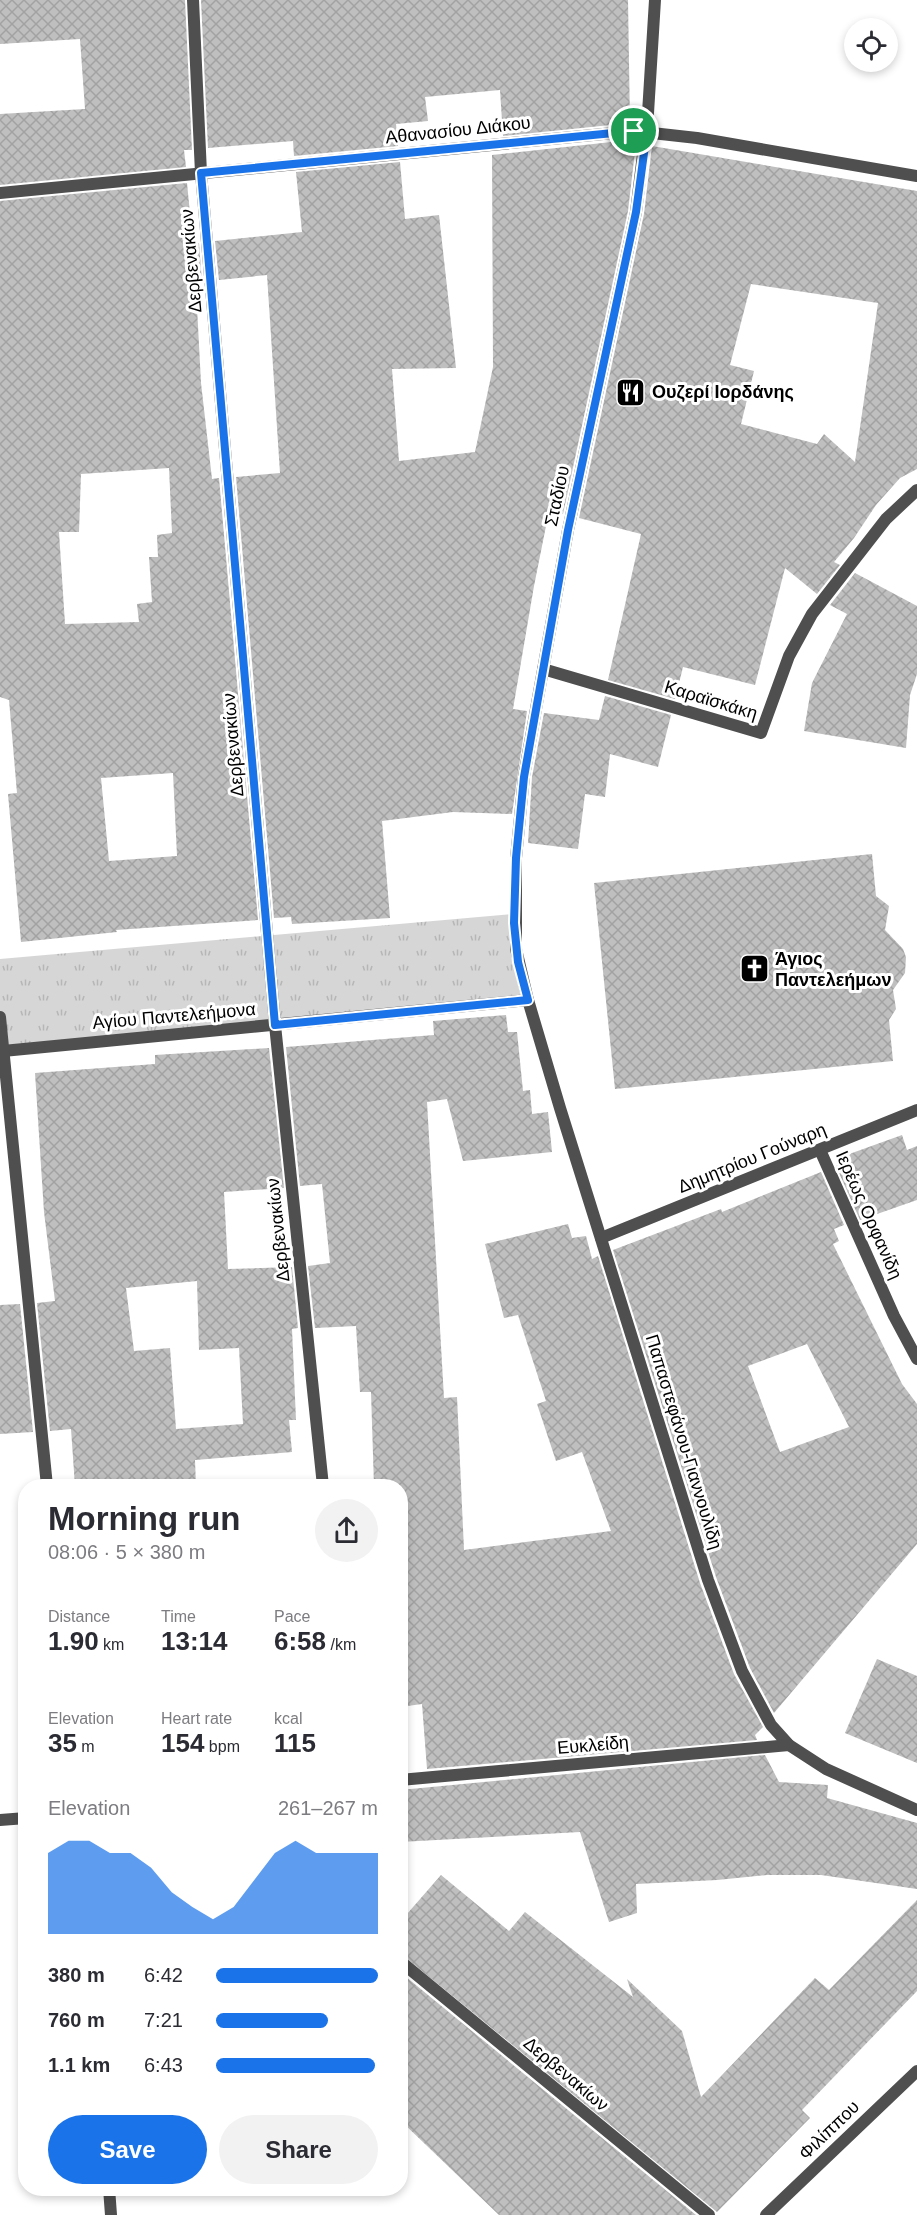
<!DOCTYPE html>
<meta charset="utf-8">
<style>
:root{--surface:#fff;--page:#f2f2f3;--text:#2b2b33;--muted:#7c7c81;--accent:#1a73e8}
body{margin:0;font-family:Helvetica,sans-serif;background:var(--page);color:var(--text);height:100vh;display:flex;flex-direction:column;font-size:22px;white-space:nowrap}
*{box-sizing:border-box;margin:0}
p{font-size:20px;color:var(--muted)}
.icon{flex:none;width:33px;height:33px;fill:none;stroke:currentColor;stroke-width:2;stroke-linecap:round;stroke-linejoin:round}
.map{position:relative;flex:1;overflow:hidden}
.drawer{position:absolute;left:18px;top:1479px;width:390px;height:717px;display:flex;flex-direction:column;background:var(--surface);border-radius:24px;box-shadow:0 3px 9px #0003}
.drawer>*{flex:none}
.buttons{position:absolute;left:844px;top:18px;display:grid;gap:12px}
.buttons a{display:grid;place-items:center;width:54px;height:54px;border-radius:50%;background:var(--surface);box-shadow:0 3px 9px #0003;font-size:30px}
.pin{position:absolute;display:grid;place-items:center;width:51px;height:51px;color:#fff;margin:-26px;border:3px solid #fff;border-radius:50%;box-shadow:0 2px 6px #0007}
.round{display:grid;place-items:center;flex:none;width:63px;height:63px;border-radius:32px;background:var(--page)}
.head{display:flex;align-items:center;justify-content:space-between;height:102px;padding:0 30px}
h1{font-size:33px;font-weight:600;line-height:45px}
.figures{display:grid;grid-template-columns:repeat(3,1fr);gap:9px;height:102px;padding:6px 30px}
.figures div{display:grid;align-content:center}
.figures b{font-size:26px;font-weight:600}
.figures small{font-size:16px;font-weight:400}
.figures p{font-size:16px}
.chart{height:168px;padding:12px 30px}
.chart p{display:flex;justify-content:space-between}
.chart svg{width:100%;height:108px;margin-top:6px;fill:var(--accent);opacity:.7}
.cta{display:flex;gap:12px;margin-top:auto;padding:12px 30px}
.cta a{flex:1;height:69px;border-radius:36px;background:var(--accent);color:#fff;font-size:24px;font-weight:600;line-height:69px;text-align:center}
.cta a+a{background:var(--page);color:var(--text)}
ul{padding:0 30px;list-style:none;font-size:20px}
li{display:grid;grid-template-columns:96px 72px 1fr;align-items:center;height:45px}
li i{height:15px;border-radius:8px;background:var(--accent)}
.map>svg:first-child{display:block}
.park{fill:url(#park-tufts)}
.building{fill:url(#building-cross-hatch);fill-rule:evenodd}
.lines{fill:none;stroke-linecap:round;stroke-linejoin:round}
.minor{stroke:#4f4f4f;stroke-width:12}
.tertiary{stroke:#4f4f4f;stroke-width:12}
.route-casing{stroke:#fff;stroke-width:12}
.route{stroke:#1a73e8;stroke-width:8}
.labels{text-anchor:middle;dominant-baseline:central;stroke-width:6;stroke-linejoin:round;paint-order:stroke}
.street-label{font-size:18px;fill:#000;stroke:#fff}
.poi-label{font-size:18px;font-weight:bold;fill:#000;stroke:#fff;text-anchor:start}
</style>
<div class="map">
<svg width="917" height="2215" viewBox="0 0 917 2215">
<defs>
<pattern id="park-tufts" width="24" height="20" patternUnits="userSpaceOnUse" patternTransform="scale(1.5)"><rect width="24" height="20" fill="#d6d6d6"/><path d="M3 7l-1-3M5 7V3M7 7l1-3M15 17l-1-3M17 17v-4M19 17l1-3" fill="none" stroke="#b6b6b6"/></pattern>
<pattern id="building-cross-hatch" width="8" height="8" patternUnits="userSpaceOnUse" patternTransform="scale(1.5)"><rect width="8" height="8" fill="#bfbfbf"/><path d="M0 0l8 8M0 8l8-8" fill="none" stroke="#a2a2a2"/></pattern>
</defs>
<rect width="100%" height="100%" fill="#fff"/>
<polygon class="park" points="514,914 528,1000 3,1051 0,1017 0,959"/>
<g class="building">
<polygon points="0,0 185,0 192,150 184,150 186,167 0,185 0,114 85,109 80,39 0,44"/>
<polygon points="201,0 628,0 630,123 503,136 500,90 425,97 428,121 396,124 398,146 294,156 293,141 208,148"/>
<polygon points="630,140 636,143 628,211 563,514 549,511 534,586 513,709 527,711 512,814 453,812 382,821 390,918 292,924 291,917 274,918 236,477 280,473 267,275 219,280 215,241 302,232 296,172 400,162 405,219 439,215 456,368 392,369 399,461 475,452 493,367 492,155"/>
<path d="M652,146L917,191V469L900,478L876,505L854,538L834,562L840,565L817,594L785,568L755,685L683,667L675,699L608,680L641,534L579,518L644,214ZM751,284L878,303L855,462L824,434L817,444L741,424L754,371L730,365Z"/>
<path d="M187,183L193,244L199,243L202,282L197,283L196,288L201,383L212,479L219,478L258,920L116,930L117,932L21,942L8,794L17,793L9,700L0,697V201ZM169,468L172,533L157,535L158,557H149L152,602L137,604L139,622L65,624L59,532H79L81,474ZM173,773L177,856L109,861L101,778Z"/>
<polygon points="855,573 917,606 917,674 910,695 906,748 804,731 812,683 847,614 830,605"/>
<polygon points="605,696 671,715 658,767 610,754 605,797 585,794 578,849 528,843 532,777 544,713 599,720"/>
<polygon points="872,854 876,896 889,906 885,930 903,949 906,957 905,973 893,990 896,1009 889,1020 893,1061 615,1089 594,883"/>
<polygon points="506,1015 508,1032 517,1032 523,1091 530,1090 532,1114 548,1112 552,1152 463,1161 447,1099 427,1102 444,1398 457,1397 464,1550 611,1531 582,1452 556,1461 537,1404 546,1401 518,1315 504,1318 485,1244 568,1224 572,1238 586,1236 592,1259 598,1256 700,1583 734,1674 763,1727 755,1735 757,1740 427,1769 422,1704 400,1707 400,1486 374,1486 371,1392 360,1392 356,1326 315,1328 308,1266 330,1263 322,1184 300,1186 286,1047 434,1035 433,1021"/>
<path d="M269,1048L284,1188L224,1192L228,1269L292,1267L298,1328L292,1329L296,1420H289L292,1452L195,1460L196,1486H75L71,1429L50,1431L37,1303L55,1301L44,1212L35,1073L155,1064V1055ZM197,1281L199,1350L239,1348L243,1424L176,1429L170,1348L134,1351L126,1288Z"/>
<polygon points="902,1135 907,1150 917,1146 917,1200 860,1220 836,1166 843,1163 841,1157"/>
<path d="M821,1172L844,1225L834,1229L839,1241L833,1244L902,1384L917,1404V1544L774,1713L750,1668L716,1577L613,1250L721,1209L722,1212ZM807,1344L849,1427L780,1452L748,1366Z"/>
<polygon points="20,1304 33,1432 0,1434 0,1305"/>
<polygon points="877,1659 917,1676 917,1763 845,1733"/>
<polygon points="765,1755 779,1782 828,1785 827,1798 917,1823 917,1889 821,1875 767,1875 717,1880 636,1884 637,1913 609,1922 580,1832 400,1842 400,1790"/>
<polygon points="441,1875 509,1931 525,1912 633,1997 627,1979 682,2031 701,2097 815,1978 829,1990 917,1900 917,1991 802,2110 810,2118 717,2212 400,1953 400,1922"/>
<polygon points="400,1972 696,2215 499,2215 400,2120"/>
</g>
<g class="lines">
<g class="minor">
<polyline points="193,0 201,173 275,1025 323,1486"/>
<polyline points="655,0 648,113 636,212 568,530 524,776 516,858 516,949 528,1000 560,1108 708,1580 742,1671 771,1725 789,1745 826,1769 917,1810"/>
<polyline points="0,193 634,131 697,138 917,176"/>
<polyline points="543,669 761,733 789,656 812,614 886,519 917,490"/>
<polyline points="3,1051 528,1000"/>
<polyline points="820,1150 894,1316 917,1359"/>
<polyline points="601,1238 917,1110"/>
<polyline points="400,1780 789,1745"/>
<polyline points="0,1820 26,1818"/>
<polyline points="400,1961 709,2215"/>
</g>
<g class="tertiary">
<polyline points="0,1017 47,1486"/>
<polyline points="109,2188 111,2215"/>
<polyline points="766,2215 917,2071"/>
</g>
</g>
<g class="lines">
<defs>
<polygon id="route" points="634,131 647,131 636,212 568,530 524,777 516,858 514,923 518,962 528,1000 275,1025 201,173"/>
</defs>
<use href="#route" class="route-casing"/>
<use href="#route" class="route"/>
</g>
<defs>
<symbol id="restaurant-square" viewBox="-11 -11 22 22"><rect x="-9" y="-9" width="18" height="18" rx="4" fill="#000" stroke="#fff"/><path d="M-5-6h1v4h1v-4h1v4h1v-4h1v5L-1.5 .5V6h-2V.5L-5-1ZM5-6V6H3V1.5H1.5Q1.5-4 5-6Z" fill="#fff"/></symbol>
<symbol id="church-square" viewBox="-11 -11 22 22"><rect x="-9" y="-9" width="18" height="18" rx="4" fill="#000" stroke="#fff"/><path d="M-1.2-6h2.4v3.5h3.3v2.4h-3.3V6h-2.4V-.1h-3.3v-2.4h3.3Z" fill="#fff"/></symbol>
</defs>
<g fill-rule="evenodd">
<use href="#restaurant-square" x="614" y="376" width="33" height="33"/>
<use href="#church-square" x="738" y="952" width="33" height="33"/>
</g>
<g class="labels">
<g class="street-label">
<text transform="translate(458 130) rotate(-6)">Αθανασίου Διάκου</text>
<text transform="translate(191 261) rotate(-95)">Δερβενακίων</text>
<text transform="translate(557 496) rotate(-78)">Σταδίου</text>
<text transform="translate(711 700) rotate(17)">Καραϊσκάκη</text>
<text transform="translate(233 745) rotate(-95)">Δερβενακίων</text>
<text transform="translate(174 1016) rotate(-5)">Αγίου Παντελεήμονα</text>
<text transform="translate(752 1158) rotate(-22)">Δημητρίου Γούναρη</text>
<text transform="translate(869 1215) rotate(66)">Ιερέως Ορφανίδη</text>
<text transform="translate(278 1230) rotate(-96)">Δερβενακίων</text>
<text transform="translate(684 1442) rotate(73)">Παπαστεφάνου-Γιαννουλίδη</text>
<text transform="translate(593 1745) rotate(-5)">Ευκλείδη</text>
<text transform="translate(566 2074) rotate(40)">Δερβενακίων</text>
<text transform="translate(829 2130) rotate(-44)">Φιλίππου</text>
</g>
<g class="poi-label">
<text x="652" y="392">Ουζερί Ιορδάνης</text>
<text x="775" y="959">Άγιος<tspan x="775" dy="21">Παντελεήμων</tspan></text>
</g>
</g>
</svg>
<div class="buttons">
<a><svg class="icon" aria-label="locate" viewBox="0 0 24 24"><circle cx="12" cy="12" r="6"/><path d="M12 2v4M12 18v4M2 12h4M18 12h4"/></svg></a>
</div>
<div class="pin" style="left:634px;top:131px;background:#1e9e55"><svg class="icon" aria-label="arrive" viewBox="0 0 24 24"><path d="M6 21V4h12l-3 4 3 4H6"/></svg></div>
<section class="drawer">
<div class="head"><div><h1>Morning run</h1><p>08:06 · 5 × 380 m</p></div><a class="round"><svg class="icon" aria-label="share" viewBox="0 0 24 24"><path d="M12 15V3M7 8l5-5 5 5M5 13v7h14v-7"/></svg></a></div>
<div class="figures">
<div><p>Distance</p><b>1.90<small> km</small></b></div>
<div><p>Time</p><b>13:14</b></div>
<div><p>Pace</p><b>6:58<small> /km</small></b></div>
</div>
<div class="figures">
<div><p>Elevation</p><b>35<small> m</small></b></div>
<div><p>Heart rate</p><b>154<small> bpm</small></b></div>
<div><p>kcal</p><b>115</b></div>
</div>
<div class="chart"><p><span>Elevation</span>261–267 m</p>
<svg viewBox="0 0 160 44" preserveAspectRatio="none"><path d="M0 44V11L10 6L20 6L30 11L40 11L50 17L60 27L70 33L80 38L90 33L100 22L110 11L120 6L130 11L140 11L150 11L160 11V44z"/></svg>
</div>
<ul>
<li><b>380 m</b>6:42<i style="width:100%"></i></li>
<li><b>760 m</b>7:21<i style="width:69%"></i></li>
<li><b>1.1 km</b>6:43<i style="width:98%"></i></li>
</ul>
<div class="cta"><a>Save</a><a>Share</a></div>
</section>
</div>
